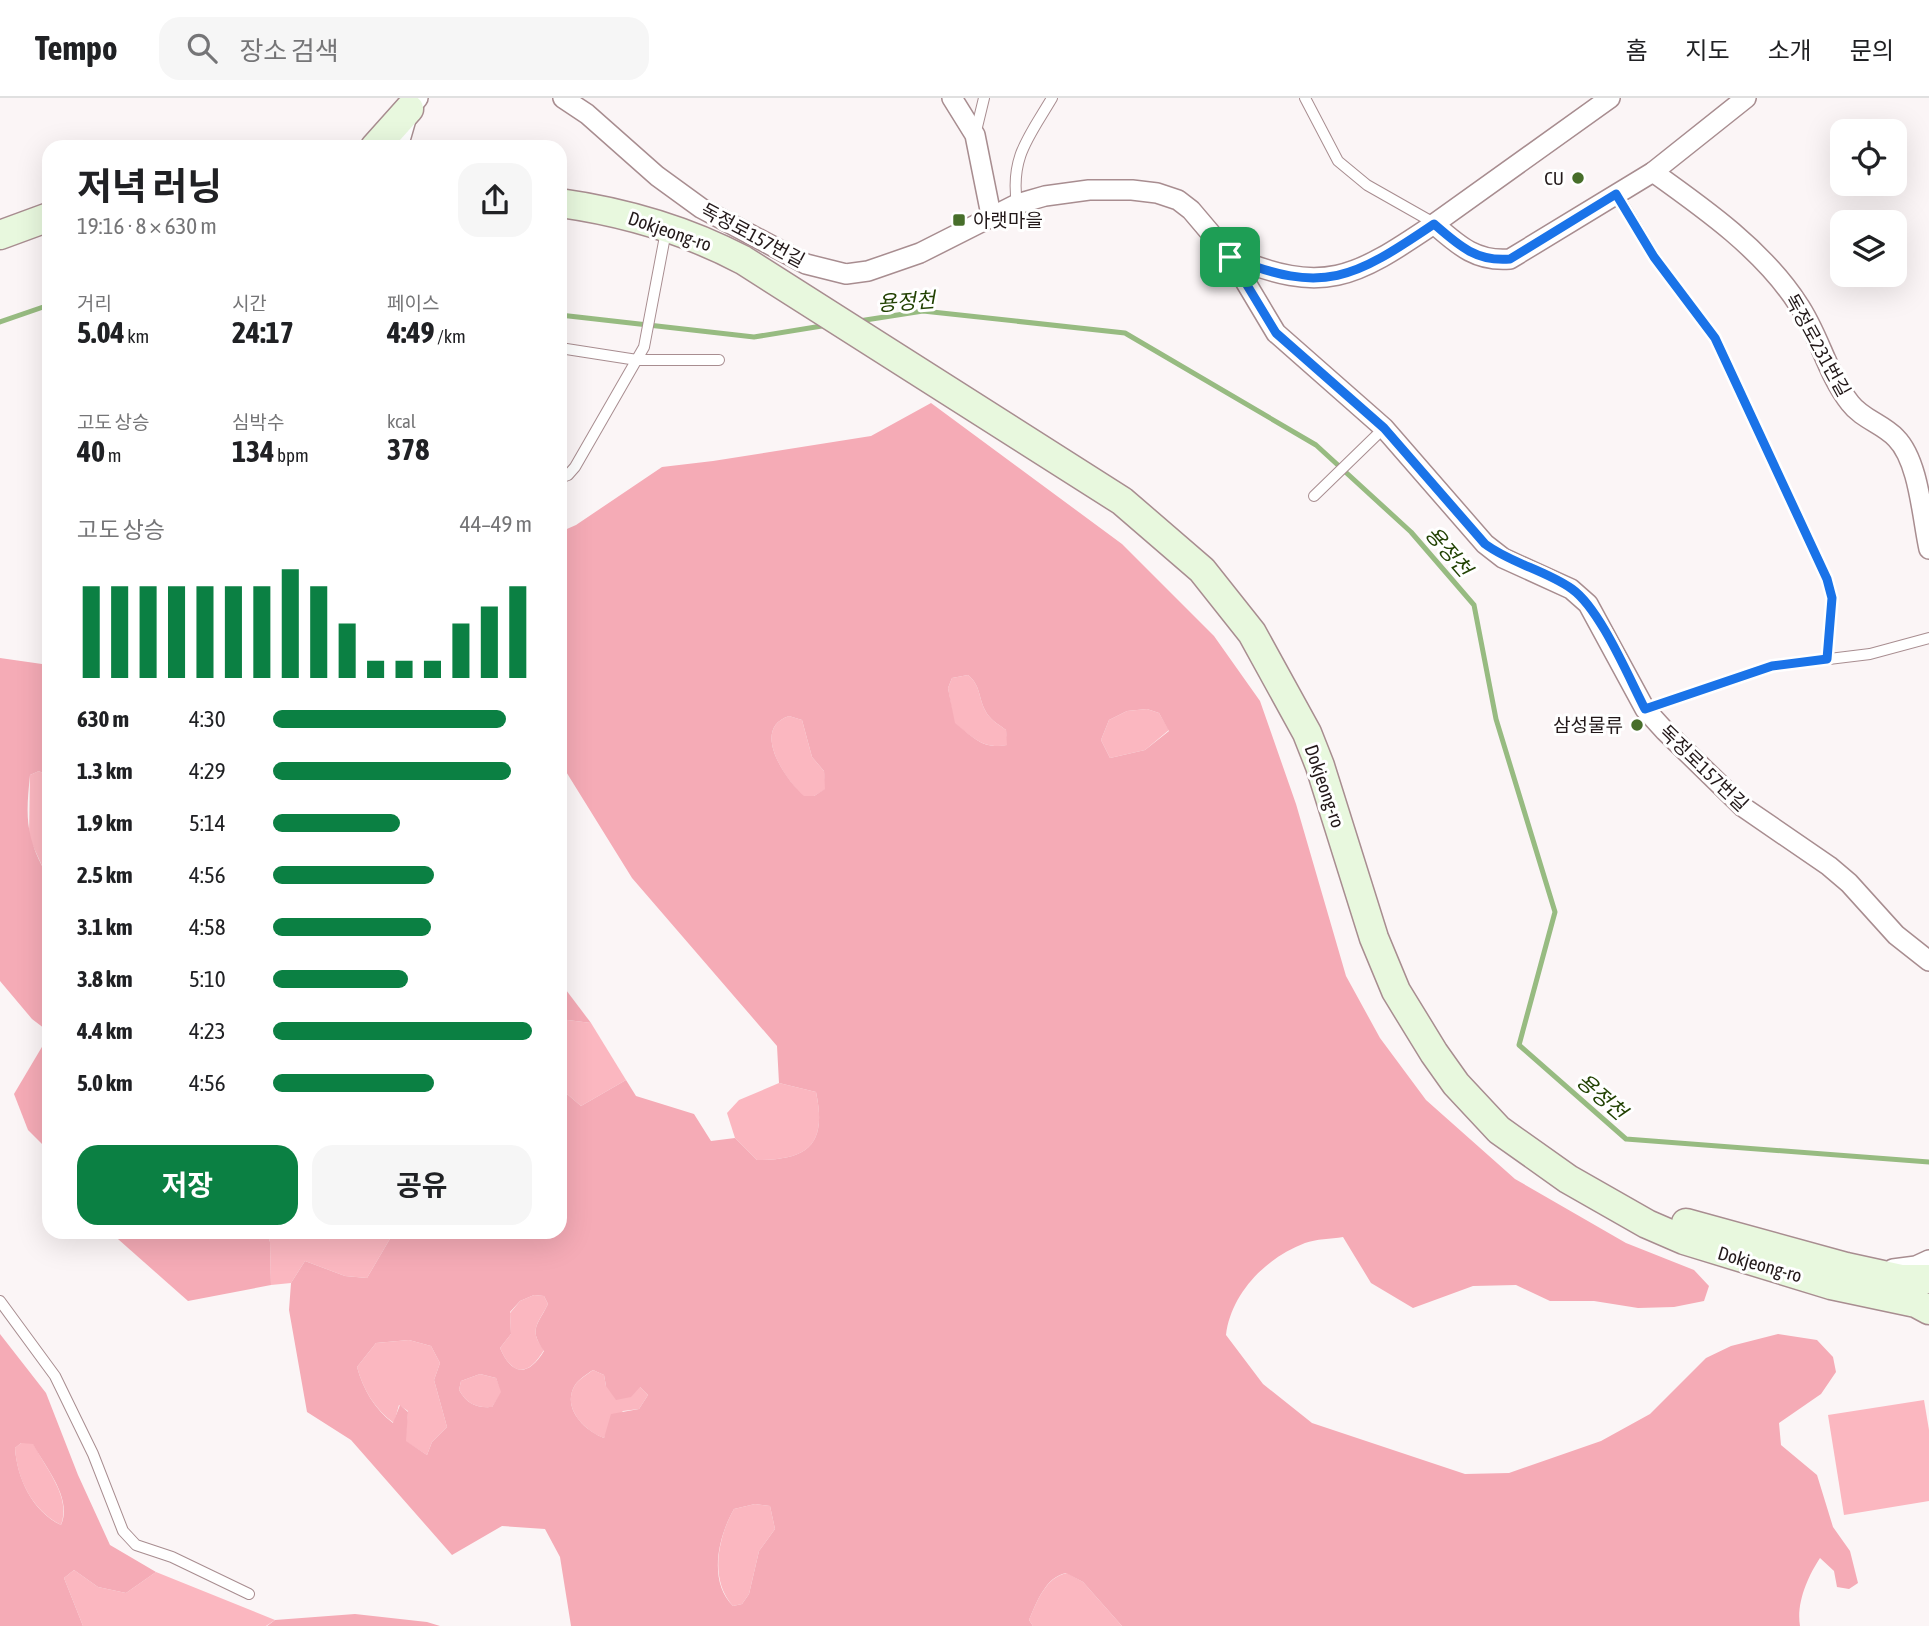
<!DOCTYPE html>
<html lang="ko">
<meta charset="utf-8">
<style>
:root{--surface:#fff;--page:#f6f6f6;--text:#202124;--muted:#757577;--line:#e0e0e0;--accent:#0b8043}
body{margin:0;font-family:"Asap Condensed","Noto Sans KR",sans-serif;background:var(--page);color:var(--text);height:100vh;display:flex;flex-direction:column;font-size:26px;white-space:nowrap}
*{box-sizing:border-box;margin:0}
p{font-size:23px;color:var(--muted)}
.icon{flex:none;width:38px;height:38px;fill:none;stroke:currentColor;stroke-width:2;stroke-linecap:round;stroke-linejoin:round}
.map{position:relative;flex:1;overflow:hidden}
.sheet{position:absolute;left:42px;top:42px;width:525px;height:1099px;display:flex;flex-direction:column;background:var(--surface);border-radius:21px;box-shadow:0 7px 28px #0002}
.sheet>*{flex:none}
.buttons{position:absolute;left:1830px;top:21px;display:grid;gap:14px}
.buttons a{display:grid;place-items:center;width:77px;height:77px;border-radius:14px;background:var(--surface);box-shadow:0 7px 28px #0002;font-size:35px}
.pin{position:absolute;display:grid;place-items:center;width:60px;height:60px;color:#fff;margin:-30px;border-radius:14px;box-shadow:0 4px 10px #0006}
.round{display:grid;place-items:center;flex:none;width:74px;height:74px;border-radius:21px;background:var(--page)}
.headline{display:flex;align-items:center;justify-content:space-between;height:119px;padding:0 35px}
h1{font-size:38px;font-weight:700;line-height:52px}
.figures{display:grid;grid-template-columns:repeat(3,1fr);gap:10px;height:119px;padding:7px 35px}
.figures div{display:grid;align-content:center}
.figures b{font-size:30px;font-weight:700}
.figures small{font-size:19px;font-weight:400}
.figures p{font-size:19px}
.chart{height:196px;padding:14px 35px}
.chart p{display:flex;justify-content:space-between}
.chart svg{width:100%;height:126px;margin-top:7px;stroke:var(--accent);stroke-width:6}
.primary-button{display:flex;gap:14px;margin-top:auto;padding:14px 35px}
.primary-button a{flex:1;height:80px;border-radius:21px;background:var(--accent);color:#fff;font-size:28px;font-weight:700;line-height:80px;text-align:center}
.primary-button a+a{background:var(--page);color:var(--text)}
ul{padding:0 35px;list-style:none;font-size:23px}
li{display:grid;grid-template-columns:112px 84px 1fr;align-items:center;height:52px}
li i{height:18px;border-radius:9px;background:var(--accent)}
header{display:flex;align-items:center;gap:42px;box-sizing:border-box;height:98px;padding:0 35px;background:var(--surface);border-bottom:2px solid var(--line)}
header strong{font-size:33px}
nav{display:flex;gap:38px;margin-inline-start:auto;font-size:24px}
.search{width:490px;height:63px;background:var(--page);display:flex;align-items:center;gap:18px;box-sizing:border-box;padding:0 24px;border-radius:21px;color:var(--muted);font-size:26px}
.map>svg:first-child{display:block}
.green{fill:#fbb7c0}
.forest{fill:#f5abb6;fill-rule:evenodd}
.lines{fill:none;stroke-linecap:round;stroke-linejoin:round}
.stream{stroke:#97bb81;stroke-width:5}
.lane-casing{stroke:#a88d90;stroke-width:12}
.street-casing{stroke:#a88d90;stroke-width:22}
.secondary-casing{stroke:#a88d90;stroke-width:31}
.lane{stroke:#fff;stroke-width:10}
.street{stroke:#fff;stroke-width:19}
.secondary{stroke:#e8f8de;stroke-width:28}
.route-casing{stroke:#fff;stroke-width:14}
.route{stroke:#1a73e8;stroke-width:9}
.poi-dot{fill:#476e2a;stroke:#fff;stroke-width:2.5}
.labels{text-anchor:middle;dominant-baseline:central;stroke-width:6;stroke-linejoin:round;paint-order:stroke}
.poi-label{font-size:19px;fill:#23191a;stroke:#fff;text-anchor:end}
.street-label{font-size:19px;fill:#23191a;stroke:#fff}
.water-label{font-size:21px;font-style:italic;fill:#224203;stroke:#fff}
</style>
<header>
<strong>Tempo</strong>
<div class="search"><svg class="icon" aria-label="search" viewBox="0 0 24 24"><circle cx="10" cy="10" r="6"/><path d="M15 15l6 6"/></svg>장소 검색</div>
<nav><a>홈</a><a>지도</a><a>소개</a><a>문의</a></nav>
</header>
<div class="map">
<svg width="1929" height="1528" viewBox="0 0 1929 1528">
<rect width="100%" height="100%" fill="#fbf5f6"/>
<g class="green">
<path d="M968,577C981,588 978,598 985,612C989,621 998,626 1006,632L1008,647C983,652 973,639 954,625L948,590L952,580Z"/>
<polygon points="1147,611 1159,615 1169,632 1145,652 1110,660 1101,642 1109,622 1127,613"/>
<path d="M789,618L802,622L812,659L824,673L826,691L814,698L804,699C786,682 750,631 789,618Z"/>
<polygon points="39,673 49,679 49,772 43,770 29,739 30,677"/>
<polygon points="560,921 591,925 626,982 581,1008 560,990"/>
<path d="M779,985L816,994C827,1046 809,1062 757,1062L735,1040L727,1015L739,1002Z"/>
<polygon points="267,1134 385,1134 391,1139 367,1180 345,1178 305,1163 291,1185 271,1187 270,1144"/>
<path d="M534,1197L544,1198L548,1206C538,1226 528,1232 544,1252C528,1279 512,1278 500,1250L511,1236L510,1215L520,1203Z"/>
<path d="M409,1242L431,1248L440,1265L434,1282L447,1329L432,1344L427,1357L405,1343L408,1313L399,1307L394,1325C375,1312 363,1291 357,1269L376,1245Z"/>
<path d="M593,1272L604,1277L606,1288L640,1289L648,1297L639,1311L623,1313L610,1327L604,1340C585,1333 561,1310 575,1287C579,1281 588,1276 593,1272Z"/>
<path d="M480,1276L496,1280L502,1294L492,1309C476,1310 467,1306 459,1292L461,1283Z"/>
<polygon points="1924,1302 1929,1332 1929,1403 1844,1417 1828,1317"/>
<path d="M21,1345H33C45,1370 72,1399 61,1427C32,1412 17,1381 15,1350Z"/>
<path d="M755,1406L770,1408L775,1431L759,1453L749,1496L742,1506L733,1508C709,1482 718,1439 734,1411Z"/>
<polygon points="74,1472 98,1489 126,1495 156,1474 275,1522 266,1528 83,1528 64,1480"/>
<path d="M1067,1475L1083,1484L1122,1528H1033L1029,1522C1037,1503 1046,1479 1067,1475Z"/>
</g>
<g class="forest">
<path d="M931,305L1122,446L1214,538L1260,603L1296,706L1346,878L1380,940L1426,1002L1515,1081L1626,1145L1694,1172L1709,1188L1704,1203L1674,1209L1638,1210L1594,1203H1550L1516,1187L1473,1188L1413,1210L1371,1185L1343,1139C1331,1141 1316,1141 1305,1145C1265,1160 1231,1196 1226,1237L1263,1286L1312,1325L1465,1376L1509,1375L1601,1343L1650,1316L1706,1260L1731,1248L1778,1236L1817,1242L1833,1259L1836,1274L1821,1296L1779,1325L1781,1347L1817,1377L1833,1429L1850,1453L1858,1485L1849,1491L1837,1489L1834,1473L1820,1460C1808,1478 1796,1505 1800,1528H1122L1083,1484L1066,1475C1046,1479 1037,1503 1029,1522L1033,1528H571L560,1459L545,1431L502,1428L452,1457L351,1342L307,1314L289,1212L291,1185L305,1163L345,1178L367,1180L391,1139L385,1134H560V990L581,1008L626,982L636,998L694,1016L711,1043L735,1040L757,1062C809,1062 827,1046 816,994L779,985L777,948L632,780L560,664V434L576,427L662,369L713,363L871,338ZM968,577C981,588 978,598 985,612C989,621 998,626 1006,632L1007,647C983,652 973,639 955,625L948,590L952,580ZM1147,611L1159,615L1169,633L1145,652L1110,660L1101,642L1109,622L1127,613ZM789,618L802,622L812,659L824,673L825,691L814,698H804C786,682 750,631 789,618ZM534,1197L544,1198L548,1206C538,1227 528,1231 544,1253C528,1279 512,1278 500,1250L511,1236L510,1214L520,1203ZM409,1242L431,1248L440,1265L434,1282L447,1329L432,1344L427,1357L406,1343L408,1314L400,1307L393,1325C375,1312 363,1291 357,1269L376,1245ZM593,1272L604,1277L606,1288L616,1302L631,1299L640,1289L648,1297L639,1311L611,1316L604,1340C585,1333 561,1310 575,1287C579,1281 587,1276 593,1272ZM480,1276L496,1280L501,1294L492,1309C476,1310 467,1306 459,1292L461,1283ZM755,1406L770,1408L775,1431L759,1453L749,1496L742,1506L733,1508C708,1483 718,1439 734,1411Z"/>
<path d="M0,560L49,567V679L39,673L30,677C26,716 25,735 43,770L49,772V934L32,921L0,883Z"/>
<polygon points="560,884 591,925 560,921"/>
<polygon points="49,937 49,1053 28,1032 14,996"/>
<polygon points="110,1134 267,1134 270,1144 271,1187 188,1203"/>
<path d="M0,1236L46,1295L78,1377L110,1447L156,1474L126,1495L98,1489L74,1472L64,1480L83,1528H0ZM21,1345L33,1346C45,1369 73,1400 61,1427C32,1413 17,1380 15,1350Z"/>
<polygon points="355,1516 427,1524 440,1528 267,1528 275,1522"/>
</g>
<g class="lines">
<g class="stream">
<polyline points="560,217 754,239 828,227"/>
<polyline points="859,223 923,213 1125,235 1316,347 1411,434 1474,507 1496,621 1555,814 1519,947 1626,1041 1929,1064"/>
<polyline points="0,224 49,207"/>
</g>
<defs>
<g id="lane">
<polyline points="1305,0 1338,63 1367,87 1434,125"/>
<polyline points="976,33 984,0"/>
<polyline points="1617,96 1654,158 1715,240 1827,481 1832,501 1827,561"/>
<path d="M1017,106C1010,59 1029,39 1052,0"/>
<polyline points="560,250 637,262 719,262"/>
<polyline points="560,380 568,377 575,369 644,249 666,133"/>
<polyline points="1314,398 1384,330"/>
<polyline points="1645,611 1772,568 1870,556 1929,540"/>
<polyline points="0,1203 55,1278 93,1356 123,1433 136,1447 172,1459 249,1496"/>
</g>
<g id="street">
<polyline points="563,0 587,16 657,78 701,110 806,166 846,176 868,173 920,155 1017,106 1045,98 1089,92 1132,92 1157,95 1178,102 1191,112 1230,158 1276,235 1384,330 1485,446 1503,460 1571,491 1588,506 1645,611 1665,633 1743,709 1829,768 1849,785 1896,837 1929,863"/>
<polyline points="952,0 975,37 991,117"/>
<polyline points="398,49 409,11 418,0"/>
<path d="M1653,74C1705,111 1763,152 1798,206C1819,236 1827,276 1850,305C1862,321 1883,326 1896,340C1919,363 1922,419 1929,451"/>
<polyline points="1434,126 1610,0"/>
<path d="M1230,158C1324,198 1354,180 1434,126C1458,147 1476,164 1510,161L1653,74L1746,0"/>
<polyline points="1893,1171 1916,1168 1929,1162"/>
</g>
<g id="secondary">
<polyline points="375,49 409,11"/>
<path d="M560,105C624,114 686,132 743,162L1122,403L1202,472L1252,535L1307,635L1320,668L1374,840L1396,893L1434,955L1456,986L1499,1032L1568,1081L1647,1126L1684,1142L1831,1187L1916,1205L1929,1212"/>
<polyline points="0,137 49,119"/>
<polyline points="1686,1125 1846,1169 1901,1181 1929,1181"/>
</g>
</defs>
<use href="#lane" class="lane-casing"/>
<use href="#street" class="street-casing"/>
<use href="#secondary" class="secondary-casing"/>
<use href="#lane" class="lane"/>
<use href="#street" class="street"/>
<use href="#secondary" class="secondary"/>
</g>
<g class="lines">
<defs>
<path id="route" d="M1616,96L1654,159L1715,240L1827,481L1832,500L1827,561L1772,568L1645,611C1628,578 1600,511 1572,491C1545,472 1512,466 1485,446L1384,330L1276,235L1230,159C1324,198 1354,180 1434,126C1458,147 1476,164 1510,161Z"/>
</defs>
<use href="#route" class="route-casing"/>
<use href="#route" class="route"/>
</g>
<g class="poi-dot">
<circle cx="1578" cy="80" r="7"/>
<rect x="952" y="115" width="14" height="14" rx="3.5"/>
<circle cx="1637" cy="627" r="7"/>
</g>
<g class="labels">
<g class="poi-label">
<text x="1564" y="80">CU</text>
<text x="973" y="122" text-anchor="start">아랫마을</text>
<text x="1623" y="627">삼성물류</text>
</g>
<g class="street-label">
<text transform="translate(670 133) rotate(19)">Dokjeong-ro</text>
<text transform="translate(753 137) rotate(28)">독정로157번길</text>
<text transform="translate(1818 247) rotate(61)">독정로231번길</text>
<text transform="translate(1704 670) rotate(44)">독정로157번길</text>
<text transform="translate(1325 688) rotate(71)">Dokjeong-ro</text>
<text transform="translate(1760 1166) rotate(16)">Dokjeong-ro</text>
</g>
<g class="water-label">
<text transform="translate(906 203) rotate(-4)">용정천</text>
<text transform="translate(1449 453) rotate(49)">용정천</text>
<text transform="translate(1602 998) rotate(41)">용정천</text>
</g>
</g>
</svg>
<div class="buttons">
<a><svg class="icon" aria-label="locate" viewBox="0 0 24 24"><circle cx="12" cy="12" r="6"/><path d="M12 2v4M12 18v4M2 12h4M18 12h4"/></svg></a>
<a><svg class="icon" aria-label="layers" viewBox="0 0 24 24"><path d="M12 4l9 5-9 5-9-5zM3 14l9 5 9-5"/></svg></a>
</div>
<div class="pin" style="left:1230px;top:159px;background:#1e9e55"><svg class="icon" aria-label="arrive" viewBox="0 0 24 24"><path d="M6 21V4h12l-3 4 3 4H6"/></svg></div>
<section class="sheet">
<div class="headline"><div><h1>저녁 러닝</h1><p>19:16 · 8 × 630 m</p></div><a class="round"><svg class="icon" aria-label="share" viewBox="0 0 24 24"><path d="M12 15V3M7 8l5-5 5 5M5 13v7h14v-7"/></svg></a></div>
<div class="figures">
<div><p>거리</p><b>5.04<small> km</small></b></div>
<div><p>시간</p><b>24:17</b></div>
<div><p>페이스</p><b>4:49<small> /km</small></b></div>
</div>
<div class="figures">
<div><p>고도 상승</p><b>40<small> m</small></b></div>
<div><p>심박수</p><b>134<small> bpm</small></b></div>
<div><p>kcal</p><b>378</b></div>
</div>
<div class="chart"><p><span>고도 상승</span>44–49 m</p>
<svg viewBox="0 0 160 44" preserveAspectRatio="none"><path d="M5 44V12M15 44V12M25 44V12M35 44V12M45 44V12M55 44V12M65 44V12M75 44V6M85 44V12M95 44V25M105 44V38M115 44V38M125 44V38M135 44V25M145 44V19M155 44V12"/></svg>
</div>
<ul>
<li><b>630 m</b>4:30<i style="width:90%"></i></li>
<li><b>1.3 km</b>4:29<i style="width:92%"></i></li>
<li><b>1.9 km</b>5:14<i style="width:49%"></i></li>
<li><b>2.5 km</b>4:56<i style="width:62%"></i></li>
<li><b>3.1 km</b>4:58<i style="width:61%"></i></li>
<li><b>3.8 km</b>5:10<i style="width:52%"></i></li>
<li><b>4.4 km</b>4:23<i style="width:100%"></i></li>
<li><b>5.0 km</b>4:56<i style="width:62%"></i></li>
</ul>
<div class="primary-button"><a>저장</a><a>공유</a></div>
</section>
</div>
